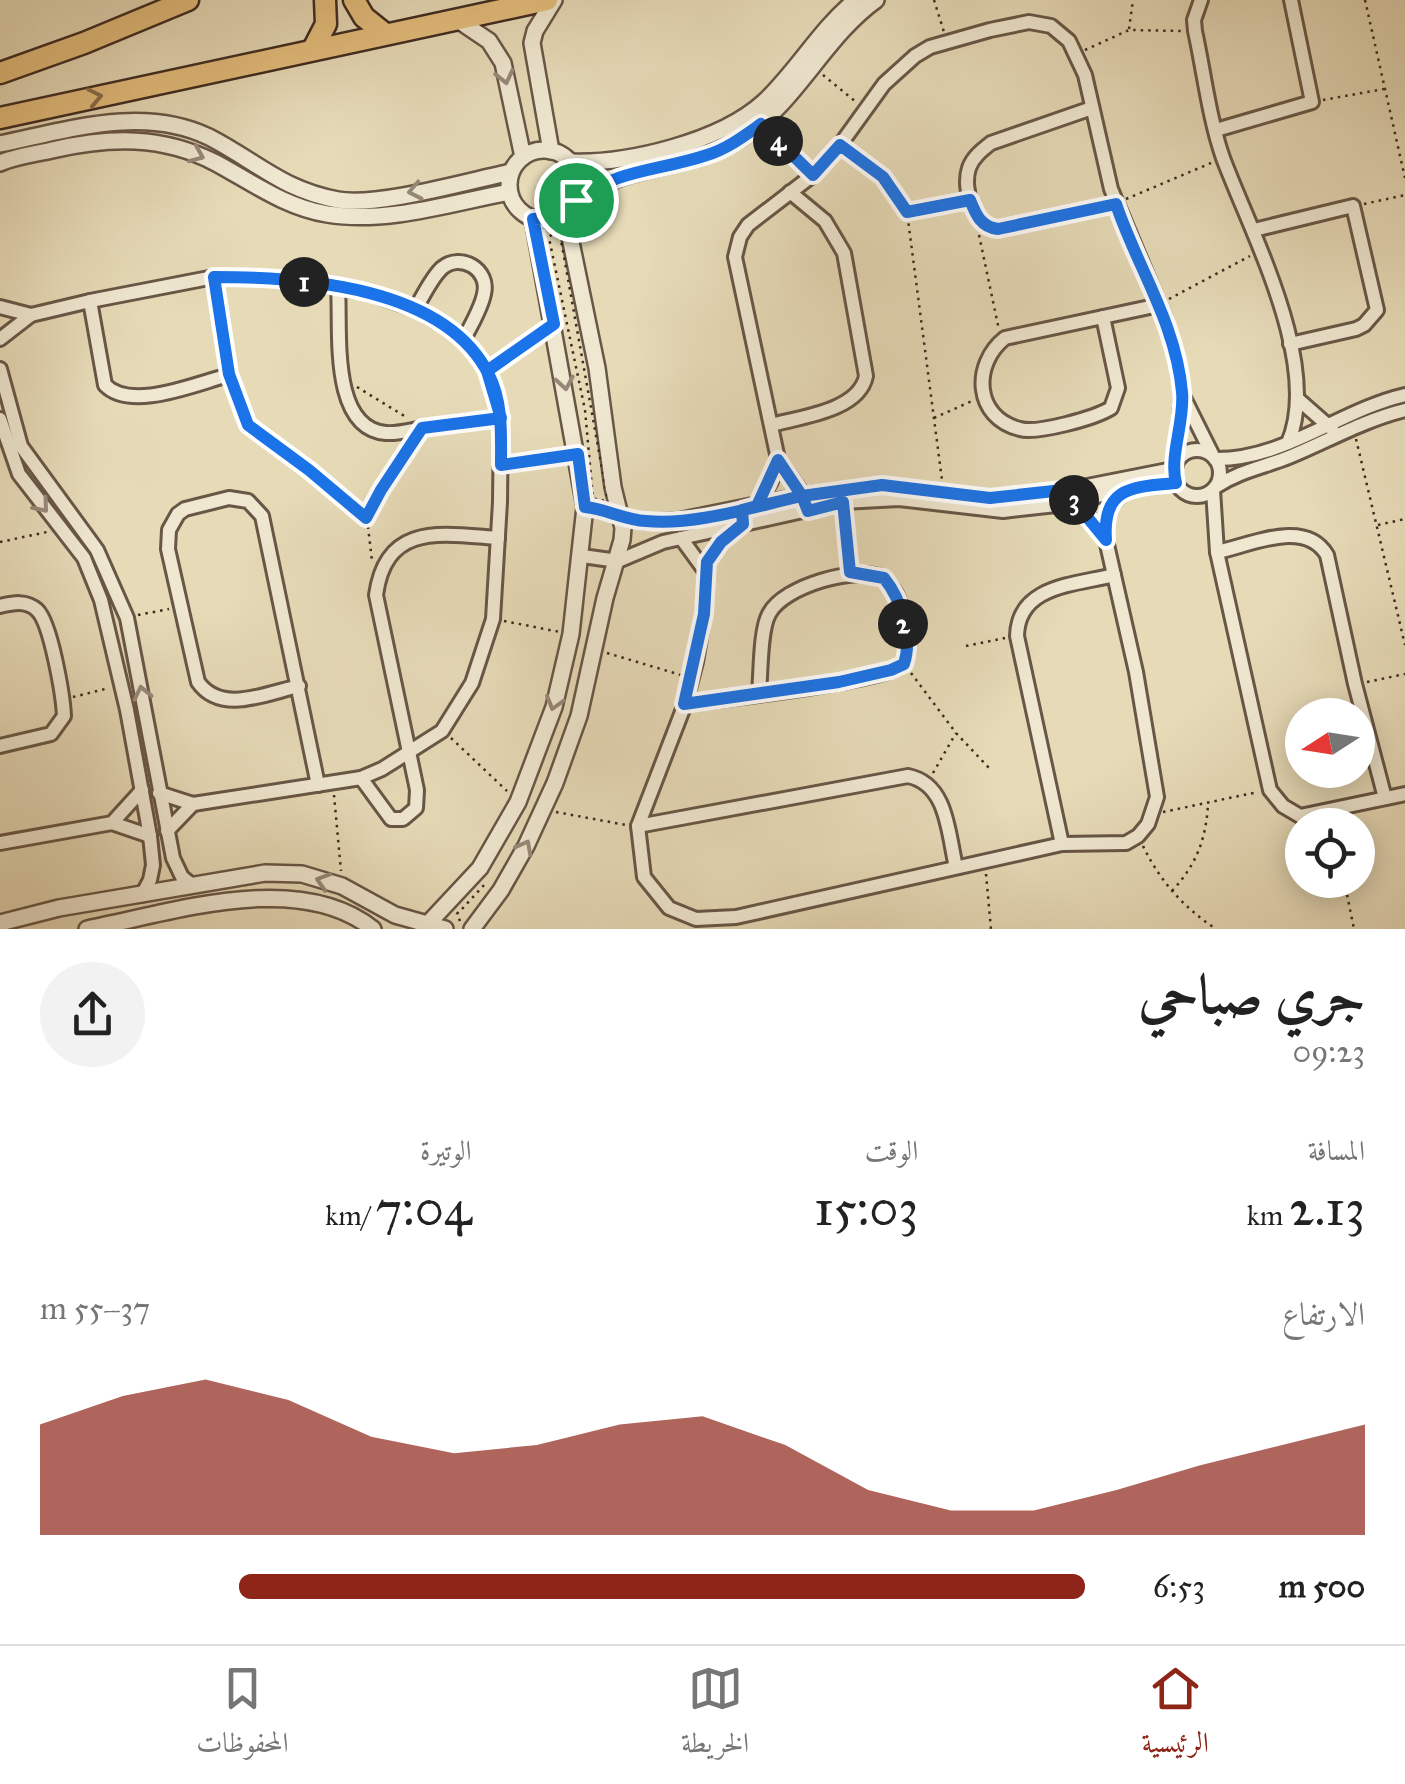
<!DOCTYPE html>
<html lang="ar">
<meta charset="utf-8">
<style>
:root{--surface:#fff;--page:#f2f2f2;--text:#222;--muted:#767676;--line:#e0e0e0;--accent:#8f2418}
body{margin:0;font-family:"IM FELL Great Primer",Amiri,serif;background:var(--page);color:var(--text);direction:rtl;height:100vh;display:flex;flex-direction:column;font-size:38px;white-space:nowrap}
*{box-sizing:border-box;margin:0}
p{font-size:32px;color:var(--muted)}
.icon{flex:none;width:55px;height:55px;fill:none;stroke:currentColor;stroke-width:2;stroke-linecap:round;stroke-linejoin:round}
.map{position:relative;height:929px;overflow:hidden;direction:ltr}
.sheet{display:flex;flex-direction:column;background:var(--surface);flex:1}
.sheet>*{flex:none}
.needle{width:65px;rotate:258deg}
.fabs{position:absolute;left:1285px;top:698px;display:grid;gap:20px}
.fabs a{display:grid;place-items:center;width:90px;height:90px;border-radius:50%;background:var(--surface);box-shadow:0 5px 25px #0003;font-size:50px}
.pin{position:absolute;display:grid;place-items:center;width:85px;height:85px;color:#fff;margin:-42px;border:5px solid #fff;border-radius:50%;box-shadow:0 2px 10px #0007}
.km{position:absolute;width:50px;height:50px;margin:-25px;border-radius:50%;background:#222;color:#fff;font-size:28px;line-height:50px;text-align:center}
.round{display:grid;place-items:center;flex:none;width:105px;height:105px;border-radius:52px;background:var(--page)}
.head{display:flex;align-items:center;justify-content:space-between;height:170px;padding:0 40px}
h1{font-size:55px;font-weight:600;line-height:75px}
.metrics{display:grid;grid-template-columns:repeat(3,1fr);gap:15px;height:170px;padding:10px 40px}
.metrics div{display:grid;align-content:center}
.metrics b{font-size:50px;font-weight:600}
.metrics small{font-size:28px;font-weight:400}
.metrics p{font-size:28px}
.chart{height:280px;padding:20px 40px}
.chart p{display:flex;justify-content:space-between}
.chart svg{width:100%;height:180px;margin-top:10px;fill:var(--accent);opacity:.7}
ul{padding:0 40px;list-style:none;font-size:32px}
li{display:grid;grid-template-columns:160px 120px 1fr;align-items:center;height:75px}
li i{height:25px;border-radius:12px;background:var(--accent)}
.tab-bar{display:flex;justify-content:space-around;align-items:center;height:140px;border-top:2px solid var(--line);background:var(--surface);font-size:28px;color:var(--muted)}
.tab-bar a{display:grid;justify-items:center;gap:5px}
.tab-bar .active{color:var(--accent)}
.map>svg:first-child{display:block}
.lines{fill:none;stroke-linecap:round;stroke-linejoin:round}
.minor-casing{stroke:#685646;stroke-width:18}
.tertiary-casing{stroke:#685646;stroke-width:20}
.primary-casing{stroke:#3e2a21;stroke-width:25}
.path{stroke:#3e2a21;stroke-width:2.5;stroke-dasharray:2.5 5;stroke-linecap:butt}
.minor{stroke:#efe7d0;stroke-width:12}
.tertiary{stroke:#efe7d0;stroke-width:15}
.primary{stroke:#e3bd7c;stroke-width:20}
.oneway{stroke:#968878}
.oneway2{stroke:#886c4a}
.route-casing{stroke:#fff;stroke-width:20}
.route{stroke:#1a73e8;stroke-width:12}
</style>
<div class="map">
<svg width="1405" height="929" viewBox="0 0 1405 929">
<rect width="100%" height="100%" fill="#e6dab7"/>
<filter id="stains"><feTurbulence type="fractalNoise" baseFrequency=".002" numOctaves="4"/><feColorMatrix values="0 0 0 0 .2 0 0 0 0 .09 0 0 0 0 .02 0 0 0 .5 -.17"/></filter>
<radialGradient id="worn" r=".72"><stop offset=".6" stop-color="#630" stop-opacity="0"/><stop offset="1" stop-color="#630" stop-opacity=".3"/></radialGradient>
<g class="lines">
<defs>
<g id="minor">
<path d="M1201,0L1194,20L1195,31C1204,72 1209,118 1223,158C1251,233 1322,365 1288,443"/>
<path d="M1092,108L991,143C982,150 973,157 969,168C962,189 974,227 998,229L1115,204"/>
<polyline points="1216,130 1312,102 1291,0"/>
<polyline points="1254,230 1353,206 1377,310 1364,325 1356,329 1290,344"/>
<path d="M338,287C341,329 329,428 386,433C399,434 411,430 424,428C450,423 475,421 501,418"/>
<path d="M90,301L105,385C131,412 197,383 229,375L214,277"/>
<polyline points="0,307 31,315"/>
<path d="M415,309C423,297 431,278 442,268C461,252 490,270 484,294C481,309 471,325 464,339"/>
<path d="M1103,317L1118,388L1111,408C1095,418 1037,434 1020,429C974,418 972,364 1005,338Z"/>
<polyline points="1103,317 1159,305"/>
<polyline points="0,339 31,315 90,301 214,277 251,277 308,282 369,293 415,309 442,324 464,339 479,357 491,378 501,418 500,502 493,619 472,683 442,731 382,769 361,778 193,804 159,793"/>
<polyline points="0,369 21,446 97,550 127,618 173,858 182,877 193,886"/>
<polyline points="1183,396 1212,454"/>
<polyline points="1299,400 1332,429"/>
<polyline points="0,419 19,474 84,558 101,600 127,710 150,836 153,865 150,880 142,895"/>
<path d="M771,425C800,417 859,411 866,376L844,253L825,221L790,192"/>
<circle cx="1197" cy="473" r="23"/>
<path d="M1215,459C1284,460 1340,410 1405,395"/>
<path d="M1217,486C1240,471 1264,467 1289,457C1328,441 1364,420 1405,410"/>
<polyline points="1213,490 1217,552 1270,790 1283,806 1300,816 1405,794"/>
<polyline points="1073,496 1106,540"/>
<polyline points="757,506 771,481 778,459"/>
<polyline points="585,507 646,522 678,520 803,495 882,485 990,498 1072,489 1173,469"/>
<path d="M743,510V524L721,543L707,562L704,614L696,662L685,704L638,826L644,877L669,908L696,919L736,917L1062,844L1126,843L1138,836L1148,824L1157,797L1136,672L1106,540C1104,512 1109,501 1134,487"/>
<polyline points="808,511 803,495 778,459 735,257 740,237 748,225 813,175 840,145 884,84 915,56 930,47 990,30 1029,22 1051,26 1069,41 1085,75 1111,189 1164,316 1176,355 1182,394 1176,465"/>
<polyline points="681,538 705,571"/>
<path d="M1217,552C1251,545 1305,518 1327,555L1355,684L1385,798"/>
<polyline points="582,556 618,561 663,542 843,502 899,499 1003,511 1065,504 1134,487 1176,483"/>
<path d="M0,606C13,603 26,600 37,610C51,623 63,696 64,716L51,734L0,746"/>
<path d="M299,686C267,693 221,715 198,682L168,549L169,530L178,514L185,509L229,498L248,501L262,516L318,785"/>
<path d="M685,704C716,700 890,681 903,664C911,654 902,607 897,596C894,589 888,583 884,578C857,565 783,586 769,614C760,630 761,673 759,692"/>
<path d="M361,778L391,819H403L416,808L417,790L376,595C386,522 442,534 498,538"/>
<polyline points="112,823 142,790"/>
<path d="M638,826L908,776C948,784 948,834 956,867"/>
<polyline points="167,831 193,804"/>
<polyline points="0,843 112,823 150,836"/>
<path d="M1062,844L1017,636C1018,585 1075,585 1114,575"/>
</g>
<g id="tertiary">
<polyline points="455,18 489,41 503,63 523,157"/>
<path d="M0,144C68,130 143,105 209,137C256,161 282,190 338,200C378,207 468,181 511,172"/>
<circle cx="544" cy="185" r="35"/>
<polyline points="551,151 532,43 535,31 554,0"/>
<path d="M570,162C628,164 720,142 764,102C798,70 820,29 856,0"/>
<path d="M0,163C16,156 35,154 52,150C110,137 162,135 216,163C253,183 285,207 327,214C386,224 451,203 509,192"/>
<path d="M575,200C627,163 689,171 741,138C797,103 823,38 876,0"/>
<polyline points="0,923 59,908 265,873 302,874 342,886 395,915 445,929"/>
<path d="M87,929C171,913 298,869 373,929"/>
<polyline points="423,929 480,868 518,802 554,707 571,634 585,507 533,219"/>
<polyline points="472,929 501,890 526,846 555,783 579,716 605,598 622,540 623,528 613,487 597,368 565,213"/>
</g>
<g id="primary">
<polyline points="354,0 364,17 384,33"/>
<polyline points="313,49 326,24 325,0"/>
<polyline points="0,73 84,43 188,0"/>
<polyline points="0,118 547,0"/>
</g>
</defs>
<use href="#minor" class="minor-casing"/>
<use href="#tertiary" class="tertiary-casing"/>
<use href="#primary" class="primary-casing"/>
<g class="path">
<polyline points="934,0 944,32"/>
<polyline points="1365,0 1405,178"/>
<polyline points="1129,29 1133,0"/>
<polyline points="1085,50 1129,30 1183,31"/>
<polyline points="823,75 856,102"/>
<polyline points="1323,100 1384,89"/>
<polyline points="771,134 805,167"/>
<polyline points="848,151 883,177 907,212 942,480"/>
<polyline points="1126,199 1211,163"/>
<polyline points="1364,204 1405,195"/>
<polyline points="908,212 959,202"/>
<polygon points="552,234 557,234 561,240 607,497 602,501 593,498 585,410 549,238"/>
<polyline points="979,235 999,330"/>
<polyline points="1169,299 1250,256"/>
<polyline points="496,364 539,334"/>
<polyline points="233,385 249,427 309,470 367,518 372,561"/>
<polyline points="357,387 406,417"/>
<polyline points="934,418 972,401"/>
<polyline points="1356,439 1405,645"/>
<polyline points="512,464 564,456"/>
<polyline points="844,514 849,561"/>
<polyline points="367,517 412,443"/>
<polyline points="1378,525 1405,519"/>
<polyline points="0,542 47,532"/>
<polyline points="138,615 169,609"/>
<polyline points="504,621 560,632"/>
<polyline points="966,646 1005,638"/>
<polyline points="607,653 681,675"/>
<polyline points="911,673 956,733 990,769"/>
<polyline points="1367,682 1405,674"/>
<polyline points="73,697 109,688"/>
<polyline points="451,738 507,791"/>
<polyline points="933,773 956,733"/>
<polyline points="334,795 341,871"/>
<polyline points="556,812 626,825"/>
<polyline points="1163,812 1258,792"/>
<path d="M1143,846C1160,881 1183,907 1216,929"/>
<polyline points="986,874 991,929"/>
<polyline points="1344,880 1354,929"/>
<path d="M1172,891C1196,865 1206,840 1208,804"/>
<polyline points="462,909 485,884"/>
<polyline points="460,921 457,914 461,908"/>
</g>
<use href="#minor" class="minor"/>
<use href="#tertiary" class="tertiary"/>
<use href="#primary" class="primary"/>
</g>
<defs><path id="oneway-chevron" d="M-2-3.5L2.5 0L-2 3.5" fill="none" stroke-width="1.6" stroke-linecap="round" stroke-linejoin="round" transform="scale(2.5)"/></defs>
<g class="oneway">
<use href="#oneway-chevron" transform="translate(505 77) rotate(77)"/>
<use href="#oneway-chevron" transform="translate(197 155) rotate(23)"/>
<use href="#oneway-chevron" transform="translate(415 191) rotate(169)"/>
<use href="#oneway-chevron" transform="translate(565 383) rotate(80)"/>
<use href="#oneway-chevron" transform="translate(42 506) rotate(50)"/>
<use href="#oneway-chevron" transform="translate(142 693) rotate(-102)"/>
<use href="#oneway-chevron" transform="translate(554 703) rotate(106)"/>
<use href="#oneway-chevron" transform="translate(525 847) rotate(-62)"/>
<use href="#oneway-chevron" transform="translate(323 881) rotate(-163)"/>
</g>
<use class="oneway2" href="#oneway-chevron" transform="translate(95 97) rotate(-12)"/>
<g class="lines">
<defs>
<path id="route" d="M576,200L558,218L533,219L554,324L487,371L501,418L422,428L381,490L366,518L309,470L248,425L229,374L214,277C302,277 445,286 489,375C503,403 501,435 501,465L578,454L585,507C606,509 625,520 646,521C694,526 756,506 802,496L808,511L843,502L850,572L884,578C901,599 913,636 904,664L891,670L839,682L684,704L704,614L707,562L721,542L743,524L742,510L757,506L778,460L802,496L882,485L990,498L1072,489L1074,501L1106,540C1102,486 1133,487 1176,483C1169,456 1185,421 1182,392C1176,323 1137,267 1116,204L998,229C981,227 976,215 970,200L907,212L883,177L840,145L813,175L761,124C744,136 727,149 707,155C659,171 618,169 576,200"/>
</defs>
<use href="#route" class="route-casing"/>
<use href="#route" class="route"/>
</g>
<rect width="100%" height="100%" filter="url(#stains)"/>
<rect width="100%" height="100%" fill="url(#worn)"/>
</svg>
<div class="fabs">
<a><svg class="needle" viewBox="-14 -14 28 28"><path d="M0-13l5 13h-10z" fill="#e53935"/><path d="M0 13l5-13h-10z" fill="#767676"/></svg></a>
<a><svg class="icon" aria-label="locate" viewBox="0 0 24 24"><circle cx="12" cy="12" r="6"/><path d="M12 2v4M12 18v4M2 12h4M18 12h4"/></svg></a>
</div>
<div class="pin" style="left:576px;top:200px;background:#1e9e55"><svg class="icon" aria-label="arrive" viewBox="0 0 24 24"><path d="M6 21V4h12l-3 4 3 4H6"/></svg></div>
<b class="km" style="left:304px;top:282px">1</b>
<b class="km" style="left:903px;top:624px">2</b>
<b class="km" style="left:1074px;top:500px">3</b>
<b class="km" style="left:778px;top:141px">4</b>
</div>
<section class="sheet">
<div class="head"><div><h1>جري صباحي</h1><p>09:23</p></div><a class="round"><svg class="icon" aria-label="share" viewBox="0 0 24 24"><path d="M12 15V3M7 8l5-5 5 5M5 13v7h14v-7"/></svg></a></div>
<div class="metrics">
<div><p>المسافة</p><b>2.13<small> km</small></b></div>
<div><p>الوقت</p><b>15:03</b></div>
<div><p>الوتيرة</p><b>7:04<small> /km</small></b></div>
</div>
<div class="chart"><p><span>الارتفاع</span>37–55 m</p>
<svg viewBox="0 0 160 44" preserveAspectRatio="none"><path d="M0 44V17L10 10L20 6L30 11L40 20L50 24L60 22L70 17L80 15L90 22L100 33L110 38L120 38L130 33L140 27L150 22L160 17V44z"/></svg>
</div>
<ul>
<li><b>500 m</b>6:53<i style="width:81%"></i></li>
</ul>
</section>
<nav class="tab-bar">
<a class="active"><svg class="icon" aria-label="home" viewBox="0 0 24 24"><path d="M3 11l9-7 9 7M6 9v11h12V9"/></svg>الرئيسية</a>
<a><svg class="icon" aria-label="map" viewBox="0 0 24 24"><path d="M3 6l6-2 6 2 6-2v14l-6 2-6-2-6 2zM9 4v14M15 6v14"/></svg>الخريطة</a>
<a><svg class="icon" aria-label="saved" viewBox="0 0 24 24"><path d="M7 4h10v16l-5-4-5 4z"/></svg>المحفوظات</a>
</nav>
